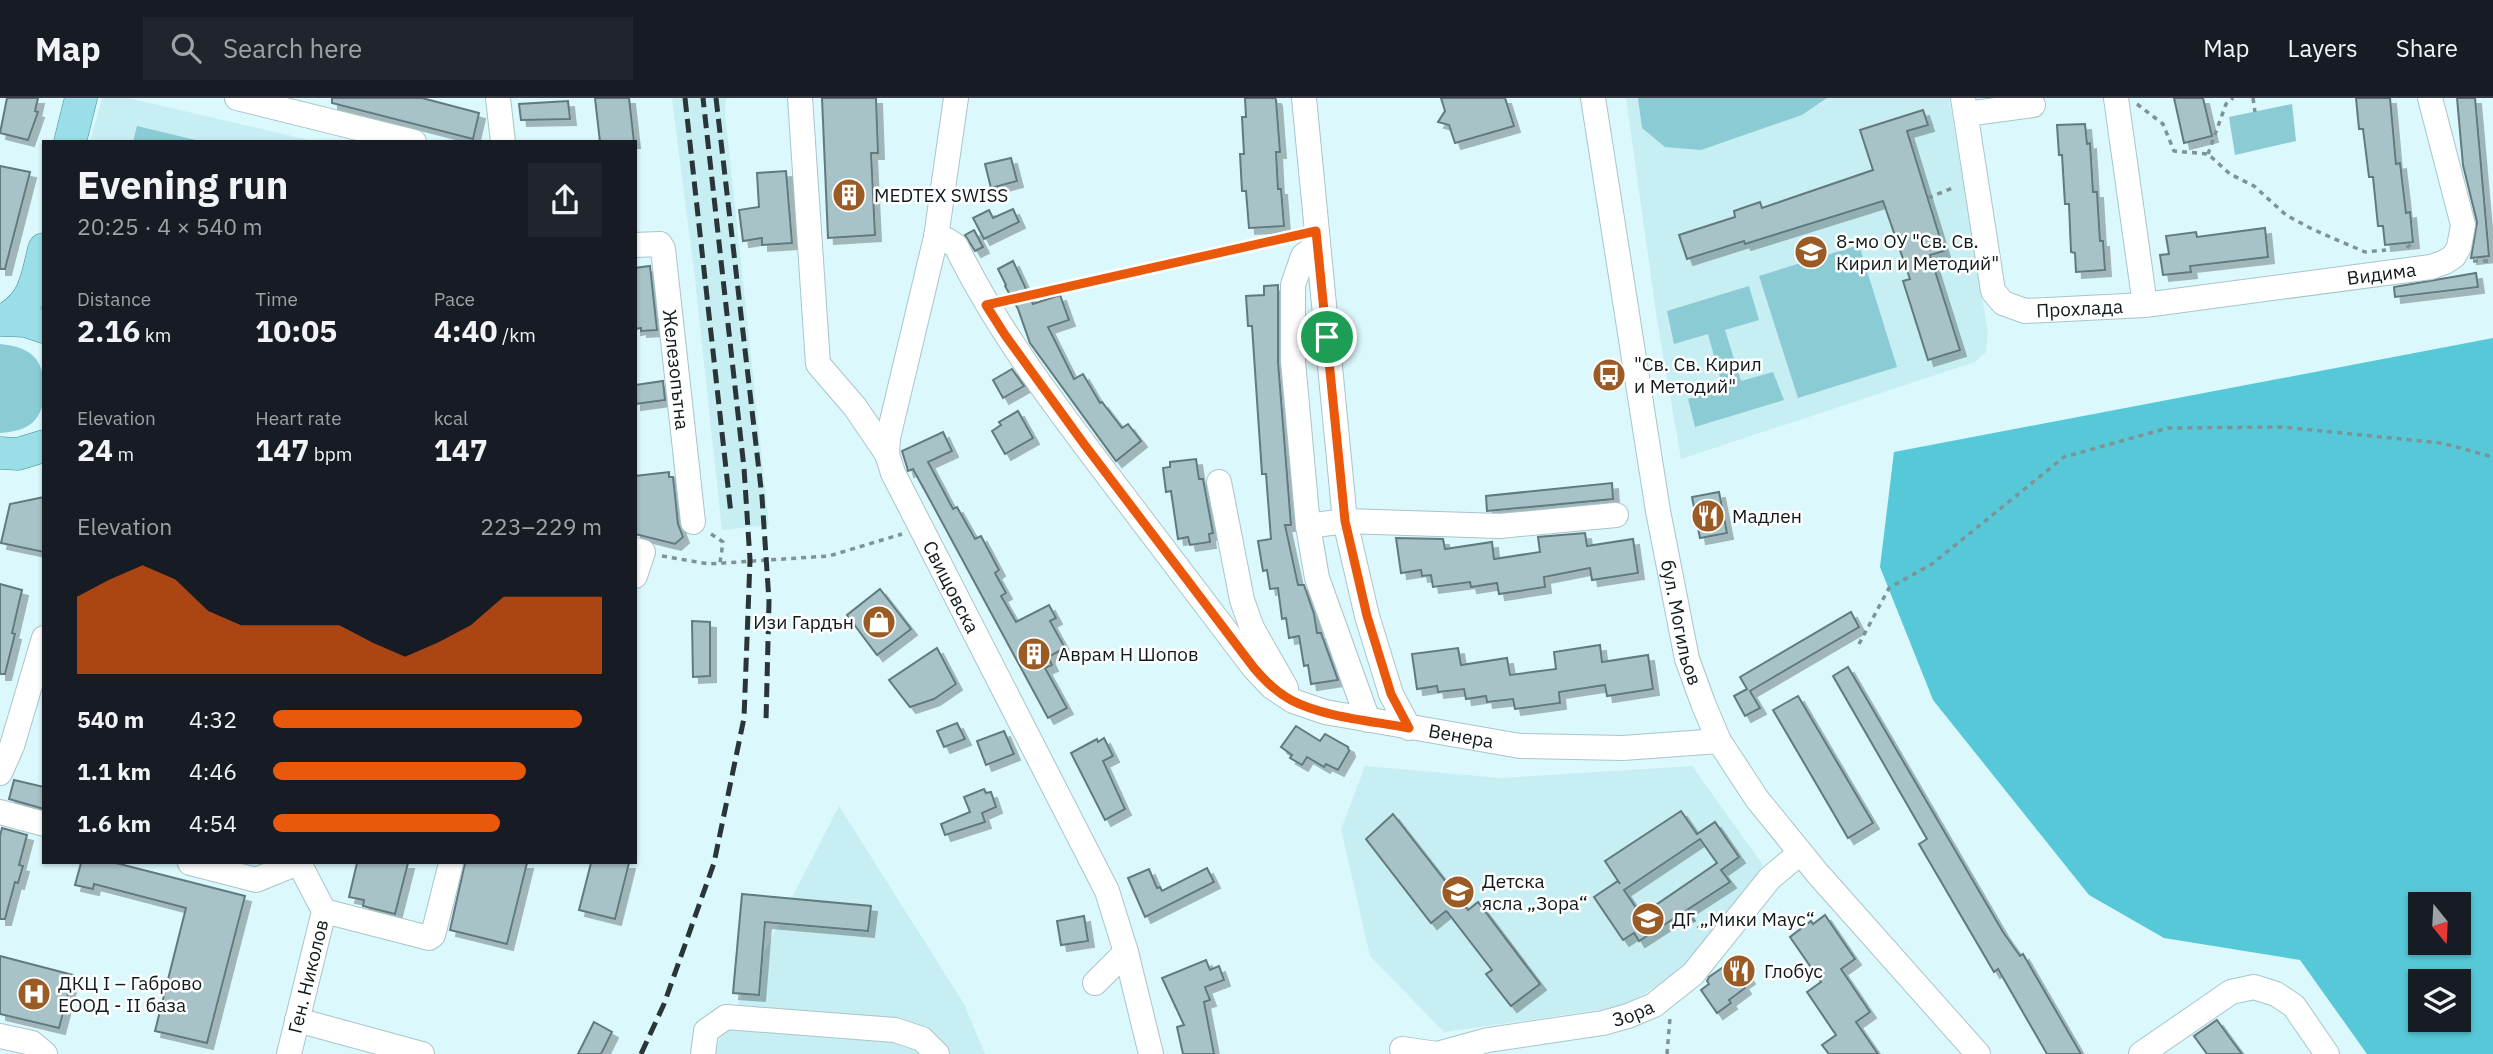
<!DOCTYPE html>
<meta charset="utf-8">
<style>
:root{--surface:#171b24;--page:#20242c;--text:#f1f3f6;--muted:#9ea1a6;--line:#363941;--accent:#ea580c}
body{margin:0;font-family:"IBM Plex Sans",sans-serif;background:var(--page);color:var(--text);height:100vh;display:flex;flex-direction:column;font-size:26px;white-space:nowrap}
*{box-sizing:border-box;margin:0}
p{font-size:23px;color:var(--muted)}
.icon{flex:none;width:38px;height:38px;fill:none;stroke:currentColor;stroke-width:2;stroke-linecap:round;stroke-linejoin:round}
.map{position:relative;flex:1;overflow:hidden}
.sheet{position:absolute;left:42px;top:42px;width:595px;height:724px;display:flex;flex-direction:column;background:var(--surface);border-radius:0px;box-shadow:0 2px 5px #0004}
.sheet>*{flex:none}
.needle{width:46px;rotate:162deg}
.controls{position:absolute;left:2408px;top:794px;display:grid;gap:14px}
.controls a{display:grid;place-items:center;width:63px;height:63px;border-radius:0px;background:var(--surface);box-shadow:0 2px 5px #0004;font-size:35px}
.pin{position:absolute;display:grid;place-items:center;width:60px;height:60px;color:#fff;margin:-30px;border:4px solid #fff;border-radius:50%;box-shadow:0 2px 7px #0007}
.round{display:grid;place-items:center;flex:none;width:74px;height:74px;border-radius:0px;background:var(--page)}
.head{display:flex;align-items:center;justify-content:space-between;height:119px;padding:0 35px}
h1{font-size:38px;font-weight:800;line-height:52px}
.figures{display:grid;grid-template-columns:repeat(3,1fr);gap:10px;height:119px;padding:7px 35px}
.figures div{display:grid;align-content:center}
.figures b{font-size:30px;font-weight:800}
.figures small{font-size:19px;font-weight:400}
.figures p{font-size:19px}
.chart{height:196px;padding:14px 35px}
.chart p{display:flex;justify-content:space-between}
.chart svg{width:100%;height:126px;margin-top:7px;fill:var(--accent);opacity:.7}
ul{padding:0 35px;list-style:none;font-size:23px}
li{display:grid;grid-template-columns:112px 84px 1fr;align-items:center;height:52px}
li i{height:18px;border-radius:9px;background:var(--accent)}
header{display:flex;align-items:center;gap:42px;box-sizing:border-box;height:98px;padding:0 35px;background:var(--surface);border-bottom:2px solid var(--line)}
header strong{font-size:33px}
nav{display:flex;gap:38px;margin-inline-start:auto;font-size:24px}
.search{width:490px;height:63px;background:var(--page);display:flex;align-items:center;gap:18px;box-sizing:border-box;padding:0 24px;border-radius:0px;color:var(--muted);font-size:26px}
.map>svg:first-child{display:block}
.built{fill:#c7eef3}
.green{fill:#8acbd4}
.forest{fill:#57c8d7;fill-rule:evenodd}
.building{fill:#a8c3c7;stroke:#617a7e;stroke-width:2;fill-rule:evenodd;filter:url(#shadow)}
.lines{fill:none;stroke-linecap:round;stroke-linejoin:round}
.minor-casing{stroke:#a9c5c9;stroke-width:26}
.major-casing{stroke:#3e8c96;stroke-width:33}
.path{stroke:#7e9396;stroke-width:3.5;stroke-dasharray:5 5;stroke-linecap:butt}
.minor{stroke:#fff;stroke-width:24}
.major{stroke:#9adfe7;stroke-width:32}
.rail{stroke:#293538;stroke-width:5;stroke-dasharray:14 7;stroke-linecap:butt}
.route-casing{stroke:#fff;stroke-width:14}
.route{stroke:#ea580c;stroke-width:9}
.labels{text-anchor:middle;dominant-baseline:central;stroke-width:5;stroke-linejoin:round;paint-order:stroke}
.poi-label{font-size:19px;fill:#101a1c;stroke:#fff;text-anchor:start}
.street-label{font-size:19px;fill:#101a1c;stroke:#fff}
</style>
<header>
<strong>Map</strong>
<div class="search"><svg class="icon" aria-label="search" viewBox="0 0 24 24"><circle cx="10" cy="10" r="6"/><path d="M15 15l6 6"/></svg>Search here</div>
<nav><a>Map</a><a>Layers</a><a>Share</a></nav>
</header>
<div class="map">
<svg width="2493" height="956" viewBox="0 0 2493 956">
<defs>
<filter id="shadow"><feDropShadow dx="6" dy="6" stdDeviation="0" flood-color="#0004"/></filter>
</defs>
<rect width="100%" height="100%" fill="#dbf8fc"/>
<g class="built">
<polygon points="102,0 128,0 318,44 90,44"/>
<polygon points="672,0 726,0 725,15 769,427 722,432 695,181"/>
<polygon points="1626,0 1949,0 1988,235 1986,254 1975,264 1681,361 1657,222"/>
<polygon points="1365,668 1501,680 1692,668 1763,767 1683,874 1620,909 1444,934 1370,858 1341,731"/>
<polygon points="839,708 964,906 985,956 712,956"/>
</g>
<g class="green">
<polygon points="1638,0 1827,0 1802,17 1701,52 1665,49 1642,30"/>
<polygon points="2292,6 2296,43 2235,57 2229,19"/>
<polygon points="137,28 204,44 133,44"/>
<polygon points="1859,147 1897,269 1798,300 1759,178"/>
<polygon points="1749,188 1759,222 1725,232 1741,283 1773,274 1784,302 1695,329 1688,301 1723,290 1708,236 1674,246 1667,213"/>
<path d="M0,246C30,249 44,260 44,291C44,322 30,333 0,335Z"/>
</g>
<path class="forest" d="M2493,240V956H2367L2300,862L2164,840L2089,797L1933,602L1880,469L1894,354ZM2420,807H2459V845H2420ZM2420,884H2459V922H2420Z"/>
<g class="building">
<polygon points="7,0 38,0 35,13 38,14 28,42 0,35"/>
<polygon points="332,0 422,0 479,15 473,41 332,5"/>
<polygon points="595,0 629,0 634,44 600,44"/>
<polygon points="822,0 876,0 878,55 871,55 875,137 828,140"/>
<polygon points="1245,0 1275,0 1276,2 1280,54 1276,54 1278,91 1281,91 1284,128 1249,130 1246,93 1242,93 1240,56 1244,56 1242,19 1246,19"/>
<polygon points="1441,0 1505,0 1514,28 1455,45 1449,27 1438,24 1445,13"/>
<polygon points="2174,0 2203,0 2212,38 2184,45"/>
<polygon points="2356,0 2390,0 2396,66 2400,65 2406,115 2410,114 2413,144 2385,147 2383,128 2378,128 2373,79 2369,79 2363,31 2359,31"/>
<polygon points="2457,0 2475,0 2489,158 2471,160 2477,124 2463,67"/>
<polygon points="568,3 570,21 521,22 519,6"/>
<polygon points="1923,12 1928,27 1907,33 1944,153 1930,157 1960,252 1928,262 1903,183 1910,181 1883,103 1745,146 1744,143 1687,161 1679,137 1735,119 1734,113 1760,104 1762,110 1873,72 1860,32"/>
<polygon points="2085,26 2087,46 2090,45 2093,94 2097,94 2100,143 2103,143 2105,172 2076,174 2075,155 2071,154 2069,106 2065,106 2062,57 2059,57 2057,27"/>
<polygon points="1011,60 1017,83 991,90 985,66"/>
<polygon points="0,68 30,74 5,171 0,171"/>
<polygon points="786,73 792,145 762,147 762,140 743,143 739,112 759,109 757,75"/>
<polygon points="1013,111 1019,124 984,141 973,120 989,112 993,120"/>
<polygon points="2265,130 2268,159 2190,168 2191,174 2163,177 2160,157 2169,156 2166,138 2196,134 2197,139"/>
<polygon points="974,132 983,149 975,153 965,137"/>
<polygon points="1013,163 1033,206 1060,197 1069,222 1048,229 1074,281 1083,276 1100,305 1102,304 1122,330 1128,326 1141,343 1116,363 1030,245 1018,211 1005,188 1006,187 998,171"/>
<polygon points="650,168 657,232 641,233 641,230 635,231 635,170"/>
<polygon points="2476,175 2478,189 2395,199 2394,189"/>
<polygon points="1278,187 1278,264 1291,427 1285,427 1298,487 1304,487 1314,516 1317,535 1321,535 1338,582 1311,586 1308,567 1304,568 1299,538 1289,540 1286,520 1282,521 1278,490 1270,491 1267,472 1263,473 1258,443 1271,441 1266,376 1262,376 1252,228 1248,228 1246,198 1264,197 1264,188"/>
<polygon points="1012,271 1024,288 1003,300 993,282"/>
<polygon points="663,283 665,302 635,306 635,287"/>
<polygon points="1018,313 1033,340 1005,356 992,333 1001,327 999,324"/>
<polygon points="943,334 952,353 928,364 953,411 957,409 975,441 981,438 999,472 995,475 1006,495 1001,498 1016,524 1049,507 1056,520 1050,523 1065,550 1048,559 1052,567 1045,570 1067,610 1048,620 929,400 913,371 908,373 907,369 902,353"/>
<polygon points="1196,361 1199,381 1203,381 1213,435 1209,436 1210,444 1190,447 1188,439 1178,441 1171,393 1166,394 1163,370 1170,369 1170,364"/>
<polygon points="669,374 669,379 673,379 678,426 683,439 675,446 635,436 635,378"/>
<polygon points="1612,385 1613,401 1487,413 1486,398"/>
<polygon points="1719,394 1727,435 1700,440 1692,399"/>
<polygon points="44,399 44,454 1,445 10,406"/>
<polygon points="1585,435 1587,448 1633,441 1638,475 1592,482 1590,470 1544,479 1545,489 1499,496 1497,485 1471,489 1470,484 1433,489 1431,477 1422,478 1421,472 1401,475 1396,440 1443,441 1445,451 1492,444 1494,461 1540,454 1538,439"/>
<polygon points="0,486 22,492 12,535 15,536 5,576 0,576"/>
<polygon points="880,491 911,531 877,557 847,517"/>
<polygon points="1851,514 1859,529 1750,593 1760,610 1745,618 1734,598 1747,591 1740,579"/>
<polygon points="692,523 710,524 710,578 693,579"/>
<polygon points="1600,547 1602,564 1648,557 1653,591 1607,598 1605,587 1559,594 1560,605 1515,611 1513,601 1487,604 1486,598 1466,601 1464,591 1438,594 1437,588 1417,591 1412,556 1458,550 1461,567 1507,560 1510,577 1556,571 1554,554"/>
<polygon points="937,550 956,586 934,601 910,609 889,582"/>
<polygon points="1848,569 2003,834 2020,858 2023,856 2081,956 2047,956 1998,871 1994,874 1919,746 1927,741 1833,578"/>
<polygon points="1798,598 1873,725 1848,740 1773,612"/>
<polygon points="957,625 965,641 944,649 937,633"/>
<polygon points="1296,628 1320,643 1325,636 1348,649 1349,653 1338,672 1326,666 1324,669 1307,659 1302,667 1290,660 1292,657 1281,649"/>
<polygon points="1004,633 1014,656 986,667 977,643"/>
<polygon points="1104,640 1113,658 1103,663 1125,711 1105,722 1071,655 1097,641 1098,644"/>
<polygon points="14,682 44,689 44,711 9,701"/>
<polygon points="984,691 986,695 991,694 996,709 982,715 985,724 945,737 941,726 970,714 964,699"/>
<path d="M1681,713L1697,736L1715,724L1739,759L1721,772L1730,784L1639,843L1634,835L1623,842L1594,799L1618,783L1620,786L1605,763ZM1700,741L1717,765L1641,817L1624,792Z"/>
<polygon points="1393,716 1468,812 1478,804 1540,886 1511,908 1486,876 1492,872 1448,815 1446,813 1431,825 1366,741"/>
<polygon points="2,730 27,737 19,767 23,768 18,785 15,784 5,821 0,821 0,738"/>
<polygon points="81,765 116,765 245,798 207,945 155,933 186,810 94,786 93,791 75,787"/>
<polygon points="357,765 408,765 395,816 363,808 364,802 349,799"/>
<polygon points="465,765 527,765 507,846 450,832"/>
<polygon points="591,765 629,765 615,821 579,812"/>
<polygon points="1207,770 1214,784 1145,819 1128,780 1149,771 1157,790 1160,789 1162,793"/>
<polygon points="742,796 871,808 868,833 765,824 759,897 733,895"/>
<polygon points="1825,817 1855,861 1841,871 1870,914 1856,924 1878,956 1829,956 1822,947 1836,937 1807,894 1821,884 1790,839 1811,823 1813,826"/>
<polygon points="1084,818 1088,843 1061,847 1057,823"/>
<polygon points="0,858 73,877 59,930 0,916"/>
<polygon points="1735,861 1749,880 1742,885 1745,890 1729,902 1731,905 1717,915 1701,892 1709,886 1707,883 1709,879"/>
<polygon points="1206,862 1210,872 1219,868 1224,882 1205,889 1210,902 1204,904 1214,956 1183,956 1177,929 1184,927 1162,880"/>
<polygon points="2217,922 2230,940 2242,956 2207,956 2194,938"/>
<polygon points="594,924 612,934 601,956 578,956"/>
</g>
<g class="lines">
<defs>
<g id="minor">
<polyline points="237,0 414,44"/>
<polyline points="498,0 503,44"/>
<polyline points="800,0 818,266 855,309 887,356"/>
<path id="s1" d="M956,0L936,139L888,340L887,356L893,375L1107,793L1126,854L1151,956"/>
<polyline points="1304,0 1345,423 1367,518 1391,596 1409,630"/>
<path id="s2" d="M1593,0L1658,413L1687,561L1703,605L1719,643L1757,701L1818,776L1978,956"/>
<path id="s3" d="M1963,0L1993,193L2003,205L2025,213L2145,207L2431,169L2445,164L2454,158L2459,149L2463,127L2430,0"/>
<polyline points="2116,0 2145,207"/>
<polyline points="1966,16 2033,7"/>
<path id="s4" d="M936,139L947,142L956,148C996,230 1051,302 1106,375C1155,440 1204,505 1254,570L1272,589L1293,603L1325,614L1520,648L1623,650L1719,643"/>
<path id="s5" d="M635,147L660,146L663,151L693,424"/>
<polyline points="1317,147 1303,158 1293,187 1293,263 1308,428 1317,480 1368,622"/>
<polyline points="1219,384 1242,502 1252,530 1286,590"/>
<polyline points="1308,428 1345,423 1500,428 1616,417"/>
<polyline points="635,452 643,454 635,478"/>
<polyline points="0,675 12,648 44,540"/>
<polyline points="0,714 44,726"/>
<polyline points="190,765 256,782 298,765"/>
<polyline points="324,813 429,840 433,837 451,765"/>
<polyline points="1095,885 1126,854"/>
<polyline points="297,922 422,956"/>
<polyline points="0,938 32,945 45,956"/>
<path id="s6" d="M1402,951L1437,956L1488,942L1603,925L1628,918L1654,907L1693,876L1770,780L1800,755"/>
<path id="s7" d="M289,956L324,813L299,765"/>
<polyline points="703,956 706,933 726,919 895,932 922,941 937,956"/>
<polyline points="2141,956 2231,894 2254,889 2276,896 2294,908 2327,956"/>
</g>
<g id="major">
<polyline points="70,44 81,0"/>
<path d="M6,221C35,203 36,183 44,151"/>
<polyline points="0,222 26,223 44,229"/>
<polyline points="0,355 18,356 44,348"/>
</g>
</defs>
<use href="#minor" class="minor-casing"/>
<use href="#major" class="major-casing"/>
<g class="path">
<polyline points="2253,0 2255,14"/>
<polyline points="2137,6 2163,26 2174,53 2208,56 2230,76 2254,88 2286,117 2312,131 2365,154 2386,152"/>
<polyline points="2208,56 2226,6 2233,0"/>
<polyline points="1928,100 1955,89"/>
<polyline points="2407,150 2413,144"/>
<polyline points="2473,163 2493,163"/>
<polyline points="1008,202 1291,139"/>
<polyline points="711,436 723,444 720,465"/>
<polyline points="662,458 709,466 829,458 902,436"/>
<polyline points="1859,546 1889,490 1932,466 2064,359 2168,330 2283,329 2442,345 2493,359"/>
<polyline points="1686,812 1701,832"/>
<polyline points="1667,956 1670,920"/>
</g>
<use href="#minor" class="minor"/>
<use href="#major" class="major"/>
<g class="rail">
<polyline points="685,0 731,416"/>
<polyline points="716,0 762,399 769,503 766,623"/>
<polyline points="641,956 664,906 714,765 744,620 750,462 744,370 703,0"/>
</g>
</g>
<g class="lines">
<defs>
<path id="route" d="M1316,133L1345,423L1367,518L1391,596L1409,630C1373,623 1323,619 1291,602C1276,594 1265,583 1254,570L1084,346L1005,237L986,207Z"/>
</defs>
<use href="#route" class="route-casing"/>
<use href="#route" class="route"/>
</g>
<defs>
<symbol id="building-disc" viewBox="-11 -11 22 22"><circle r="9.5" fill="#9b5b25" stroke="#fff"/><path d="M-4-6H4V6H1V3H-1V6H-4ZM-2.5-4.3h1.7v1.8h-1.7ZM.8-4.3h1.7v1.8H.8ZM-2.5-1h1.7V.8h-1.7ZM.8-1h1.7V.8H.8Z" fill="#fff"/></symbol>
<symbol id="school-disc" viewBox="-11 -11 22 22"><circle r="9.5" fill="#9b5b25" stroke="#fff"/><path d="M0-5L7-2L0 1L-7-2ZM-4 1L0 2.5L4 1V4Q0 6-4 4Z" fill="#fff"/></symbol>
<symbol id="bus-disc" viewBox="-11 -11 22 22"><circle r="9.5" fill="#9b5b25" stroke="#fff"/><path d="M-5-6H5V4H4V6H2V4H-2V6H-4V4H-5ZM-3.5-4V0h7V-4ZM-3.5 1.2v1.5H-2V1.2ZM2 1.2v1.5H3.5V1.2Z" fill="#fff"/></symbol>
<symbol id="restaurant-disc" viewBox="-11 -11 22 22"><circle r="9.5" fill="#9b5b25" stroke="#fff"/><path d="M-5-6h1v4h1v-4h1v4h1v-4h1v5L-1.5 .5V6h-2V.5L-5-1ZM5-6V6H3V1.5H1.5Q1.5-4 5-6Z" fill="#fff"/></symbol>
<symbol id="shop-disc" viewBox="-11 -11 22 22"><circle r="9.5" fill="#9b5b25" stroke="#fff"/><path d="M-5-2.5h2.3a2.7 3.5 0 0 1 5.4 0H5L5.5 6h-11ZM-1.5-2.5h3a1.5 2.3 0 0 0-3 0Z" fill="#fff"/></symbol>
<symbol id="hospital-disc" viewBox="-11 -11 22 22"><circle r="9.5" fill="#9b5b25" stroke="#fff"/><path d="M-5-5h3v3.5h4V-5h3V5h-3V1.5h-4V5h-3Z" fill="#fff"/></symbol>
</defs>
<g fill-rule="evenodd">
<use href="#building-disc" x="830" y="78" width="38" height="38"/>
<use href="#school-disc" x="1792" y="135" width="38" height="38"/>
<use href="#bus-disc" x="1590" y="258" width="38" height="38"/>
<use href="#restaurant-disc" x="1689" y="399" width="38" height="38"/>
<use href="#shop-disc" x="860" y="505" width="38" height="38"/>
<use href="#building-disc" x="1015" y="537" width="38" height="38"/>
<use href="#school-disc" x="1439" y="775" width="38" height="38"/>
<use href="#school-disc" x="1629" y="802" width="38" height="38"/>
<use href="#restaurant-disc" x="1720" y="854" width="38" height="38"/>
<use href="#hospital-disc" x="15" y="877" width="38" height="38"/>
</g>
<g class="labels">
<g class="poi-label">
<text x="874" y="97">MEDTEX SWISS</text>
<text x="1836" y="143">8-мо ОУ "Св. Св.<tspan x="1836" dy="22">Кирил и Методий"</tspan></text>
<text x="1634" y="266">"Св. Св. Кирил<tspan x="1634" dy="22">и Методий"</tspan></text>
<text x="1732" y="418">Мадлен</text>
<text x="854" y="524" text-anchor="end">Изи Гардън</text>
<text x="1058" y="556">Аврам Н Шопов</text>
<text x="1482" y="783">Детска<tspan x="1482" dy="22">ясла „Зора“</tspan></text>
<text x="1672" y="821">ДГ „Мики Маус“</text>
<text x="1764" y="873">Глобус</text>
<text x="58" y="885">ДКЦ І – Габрово<tspan x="58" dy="22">ЕООД - II база</tspan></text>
</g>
<g class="street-label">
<text stroke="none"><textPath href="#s3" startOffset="593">Видима</textPath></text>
<text stroke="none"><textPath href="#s3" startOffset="289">Прохлада</textPath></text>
<text stroke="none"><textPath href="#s5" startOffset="152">Железопътна</textPath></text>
<text stroke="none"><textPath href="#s1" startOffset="511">Свищовска</textPath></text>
<text stroke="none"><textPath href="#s2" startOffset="532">бул. Могильов</textPath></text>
<text stroke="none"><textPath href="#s4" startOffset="763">Венера</textPath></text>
<text stroke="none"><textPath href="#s7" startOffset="80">Ген. Николов</textPath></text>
<text stroke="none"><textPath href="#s6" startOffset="236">Зора</textPath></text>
</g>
</g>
</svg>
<div class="controls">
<a><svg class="needle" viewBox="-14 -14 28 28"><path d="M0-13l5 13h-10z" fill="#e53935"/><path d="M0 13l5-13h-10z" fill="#9ea1a6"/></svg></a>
<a><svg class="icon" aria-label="layers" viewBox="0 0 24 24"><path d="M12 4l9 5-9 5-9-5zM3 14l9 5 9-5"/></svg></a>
</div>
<div class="pin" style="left:1327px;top:239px;background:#1e9e55"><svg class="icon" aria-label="arrive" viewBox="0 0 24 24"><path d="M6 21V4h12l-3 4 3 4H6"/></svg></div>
<section class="sheet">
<div class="head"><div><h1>Evening run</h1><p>20:25 · 4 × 540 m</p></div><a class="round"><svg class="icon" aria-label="share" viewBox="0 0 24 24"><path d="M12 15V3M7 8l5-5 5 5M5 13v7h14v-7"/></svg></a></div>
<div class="figures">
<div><p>Distance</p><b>2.16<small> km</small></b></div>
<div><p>Time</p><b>10:05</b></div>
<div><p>Pace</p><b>4:40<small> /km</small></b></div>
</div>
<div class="figures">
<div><p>Elevation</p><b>24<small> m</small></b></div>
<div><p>Heart rate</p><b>147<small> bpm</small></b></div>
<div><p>kcal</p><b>147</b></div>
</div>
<div class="chart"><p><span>Elevation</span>223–229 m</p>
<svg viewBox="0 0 160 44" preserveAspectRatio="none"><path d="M0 44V17L10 11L20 6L30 11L40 22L50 27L60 27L70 27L80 27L90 33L100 38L110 33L120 27L130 17L140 17L150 17L160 17V44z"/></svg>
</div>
<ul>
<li><b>540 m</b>4:32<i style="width:94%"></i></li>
<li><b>1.1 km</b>4:46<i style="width:77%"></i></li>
<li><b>1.6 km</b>4:54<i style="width:69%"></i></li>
</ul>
</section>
</div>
